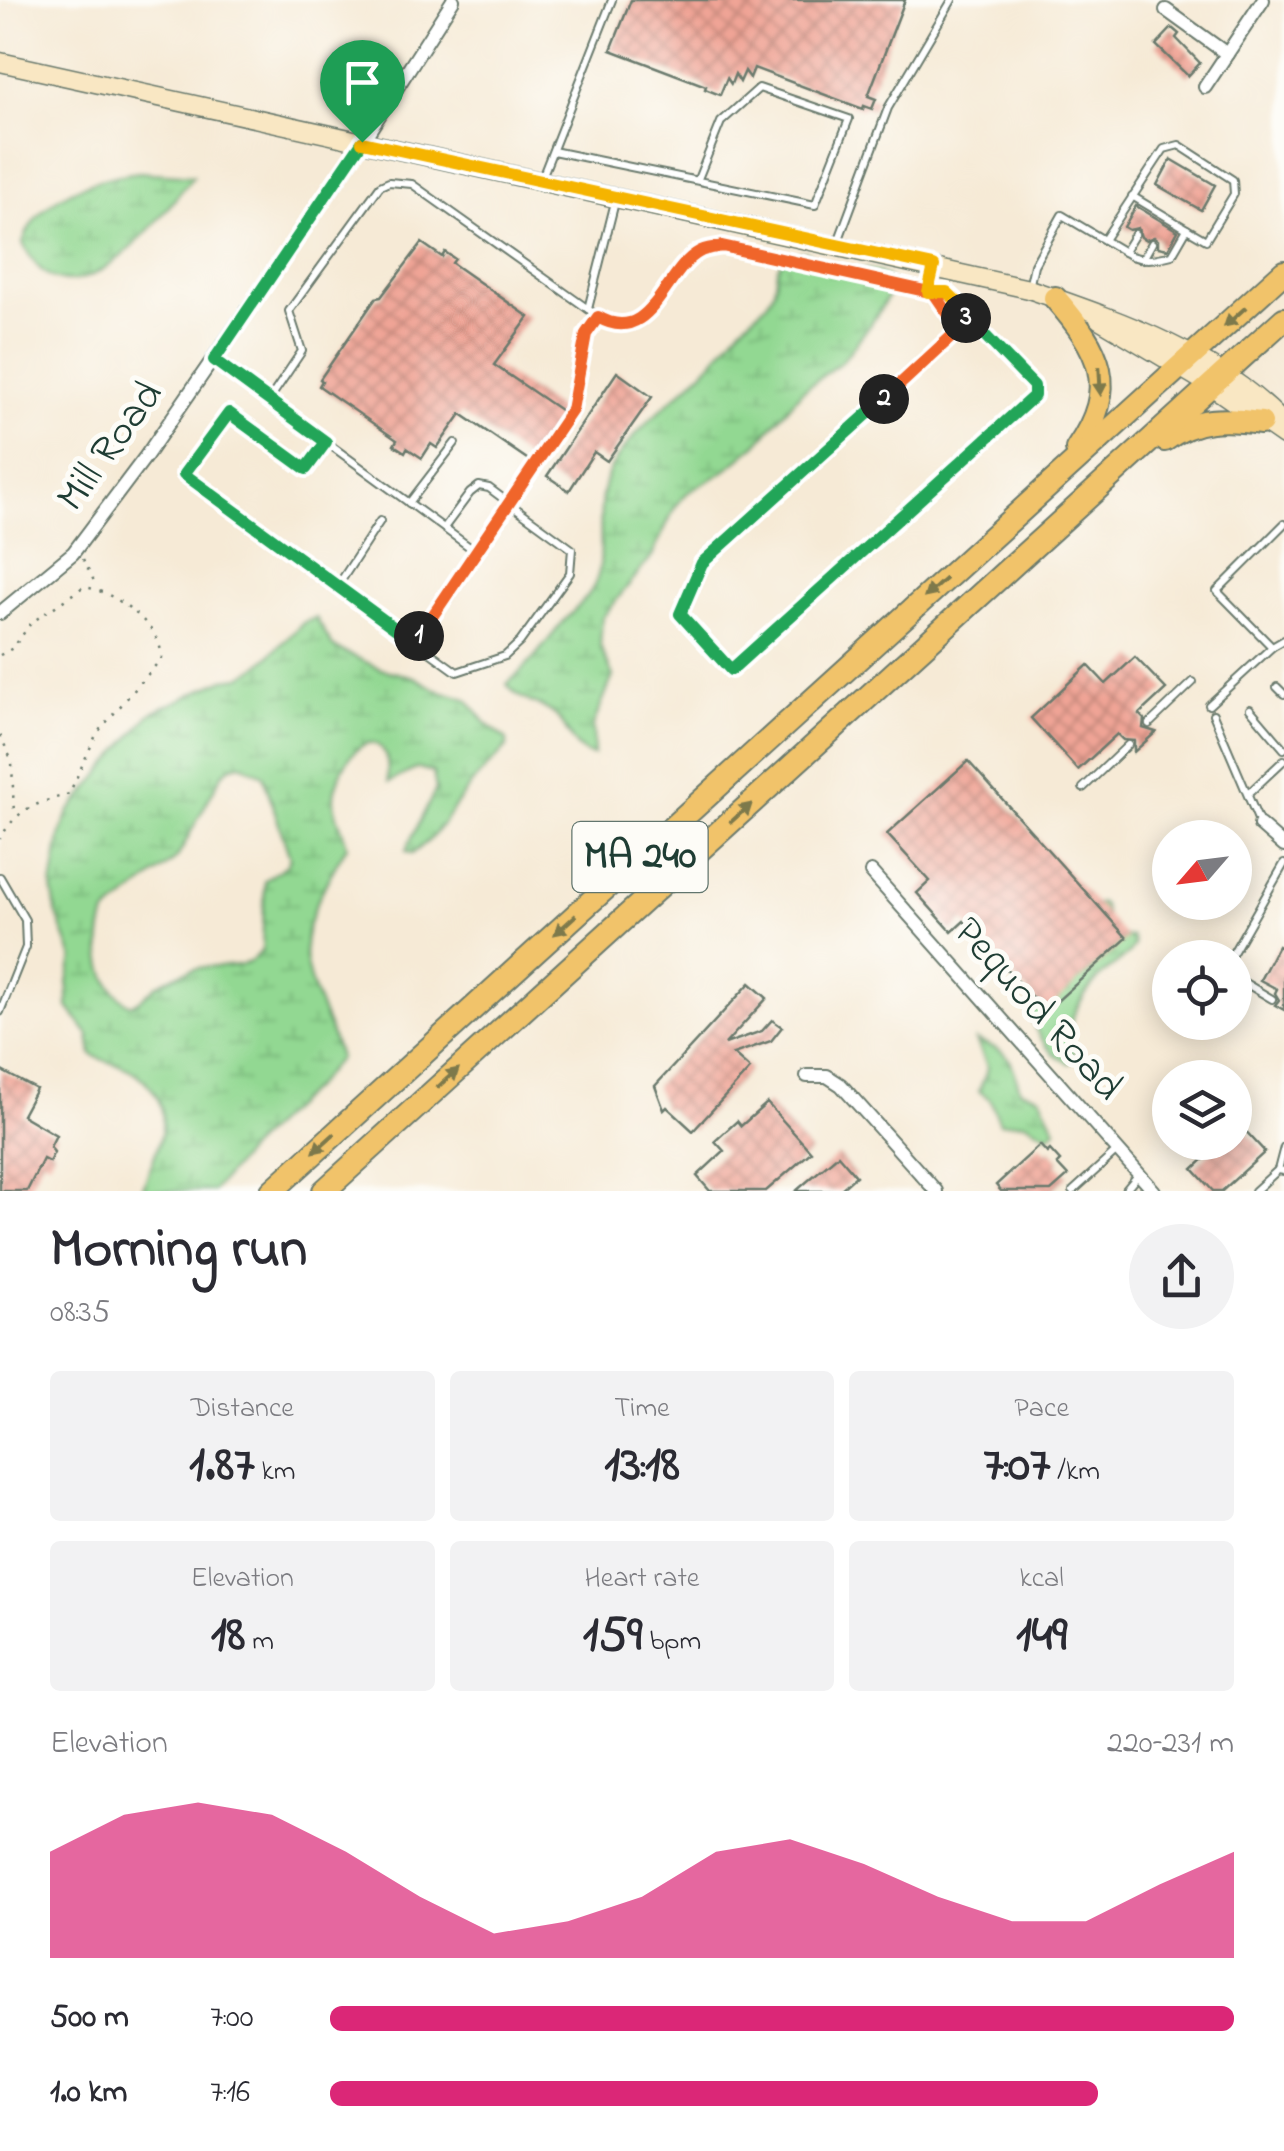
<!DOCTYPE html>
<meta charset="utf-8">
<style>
:root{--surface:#fff;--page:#f2f2f3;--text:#2b2b33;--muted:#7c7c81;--accent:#db2777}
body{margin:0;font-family:"Indie Flower",sans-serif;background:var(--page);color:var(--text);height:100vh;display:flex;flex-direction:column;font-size:38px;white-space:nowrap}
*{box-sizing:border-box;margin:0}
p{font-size:32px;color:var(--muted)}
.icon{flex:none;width:55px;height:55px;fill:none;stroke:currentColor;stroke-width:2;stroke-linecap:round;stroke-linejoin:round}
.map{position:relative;height:1191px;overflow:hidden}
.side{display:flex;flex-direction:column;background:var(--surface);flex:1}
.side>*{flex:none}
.needle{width:65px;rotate:242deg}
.controls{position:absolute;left:1152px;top:820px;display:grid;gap:20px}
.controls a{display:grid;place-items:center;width:100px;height:100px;border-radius:50%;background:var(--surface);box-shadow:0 5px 25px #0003;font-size:50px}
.pin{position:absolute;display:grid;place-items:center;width:85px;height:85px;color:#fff;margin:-102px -42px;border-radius:50% 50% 50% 0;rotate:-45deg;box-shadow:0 0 10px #0007}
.pin .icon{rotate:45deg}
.km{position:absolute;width:50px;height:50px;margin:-25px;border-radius:50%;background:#222;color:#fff;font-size:28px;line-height:50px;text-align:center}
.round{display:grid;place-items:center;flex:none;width:105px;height:105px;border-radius:52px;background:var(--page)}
.summary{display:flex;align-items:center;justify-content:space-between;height:170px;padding:0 50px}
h1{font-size:55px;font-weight:700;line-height:75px}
.stats{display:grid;grid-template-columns:repeat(3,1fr);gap:15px;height:170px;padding:10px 50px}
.stats div{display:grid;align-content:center;border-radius:10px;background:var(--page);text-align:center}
.stats b{font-size:50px;font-weight:700}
.stats small{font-size:28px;font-weight:400}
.stats p{font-size:28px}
.chart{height:280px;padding:20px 50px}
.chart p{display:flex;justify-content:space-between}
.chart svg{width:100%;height:180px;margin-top:10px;fill:var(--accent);opacity:.7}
ul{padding:0 50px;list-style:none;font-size:32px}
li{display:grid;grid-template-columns:160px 120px 1fr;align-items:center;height:75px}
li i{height:25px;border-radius:12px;background:var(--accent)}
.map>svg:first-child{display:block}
.wetland{fill:url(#wetland-marsh);stroke:#588a63;stroke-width:2.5;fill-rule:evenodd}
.building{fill:url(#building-cross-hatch)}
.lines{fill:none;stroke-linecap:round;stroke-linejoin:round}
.lane-casing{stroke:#6a7a6d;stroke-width:10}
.street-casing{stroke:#6a7a6d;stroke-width:16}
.secondary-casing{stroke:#6a7a6d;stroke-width:21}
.highway-casing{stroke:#6a7a6d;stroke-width:26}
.path{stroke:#6a7a6d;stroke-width:2.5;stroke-dasharray:2.5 8;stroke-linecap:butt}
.lane{stroke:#fff;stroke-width:6}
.street{stroke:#fff;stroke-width:12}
.secondary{stroke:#f9e7c3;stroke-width:18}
.highway{stroke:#f1c36a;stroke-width:22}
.oneway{fill:#7d794c}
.split-1-casing{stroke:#fff;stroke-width:20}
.split-2-casing{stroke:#fff;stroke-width:20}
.split-3-casing{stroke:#fff;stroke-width:20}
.split-4-casing{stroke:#fff;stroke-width:20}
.split-1{stroke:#22a559;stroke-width:12}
.split-2{stroke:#f0652b;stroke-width:12}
.split-3{stroke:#22a559;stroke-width:12}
.split-4{stroke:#f5b400;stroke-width:12}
.labels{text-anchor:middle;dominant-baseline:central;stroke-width:10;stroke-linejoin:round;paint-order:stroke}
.shield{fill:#fdfcf7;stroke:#62766e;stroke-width:2.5}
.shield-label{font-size:40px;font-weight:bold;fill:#1f3d34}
.street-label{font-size:42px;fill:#1f3d34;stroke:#fdfcf7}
</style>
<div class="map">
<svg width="1284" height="1191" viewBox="0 0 1284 1191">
<defs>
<pattern id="wetland-marsh" width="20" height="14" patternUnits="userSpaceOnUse" patternTransform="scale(2.5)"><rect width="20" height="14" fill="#92d892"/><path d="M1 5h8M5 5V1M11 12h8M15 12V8" fill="none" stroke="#7dba7e"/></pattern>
<pattern id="building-cross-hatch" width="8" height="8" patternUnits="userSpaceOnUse" patternTransform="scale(2.5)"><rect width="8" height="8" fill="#f0a496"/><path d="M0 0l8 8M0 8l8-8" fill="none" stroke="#c2877b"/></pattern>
</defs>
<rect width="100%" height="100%" fill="#fdfcf7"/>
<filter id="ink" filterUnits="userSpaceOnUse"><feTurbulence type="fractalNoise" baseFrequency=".01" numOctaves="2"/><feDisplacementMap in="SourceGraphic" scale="20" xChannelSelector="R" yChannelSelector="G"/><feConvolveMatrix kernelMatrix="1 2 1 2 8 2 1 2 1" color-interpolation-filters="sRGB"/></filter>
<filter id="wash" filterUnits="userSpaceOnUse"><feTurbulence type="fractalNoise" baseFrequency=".0048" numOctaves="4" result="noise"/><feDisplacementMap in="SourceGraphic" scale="40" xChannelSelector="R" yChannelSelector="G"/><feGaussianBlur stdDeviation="2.25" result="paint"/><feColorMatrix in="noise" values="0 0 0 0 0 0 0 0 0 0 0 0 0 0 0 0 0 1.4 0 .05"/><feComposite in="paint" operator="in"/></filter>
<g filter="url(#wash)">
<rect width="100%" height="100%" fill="#f6ead6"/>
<g class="wetland">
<path d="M139,172L193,176C158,221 68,342 23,243C38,195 94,178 139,172Z"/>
<path d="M805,251C812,256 818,264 825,266C849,275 878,259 894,286L875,318L842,361L802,391L757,444L722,473L687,493L675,507L652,556L602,618L600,646L613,676L593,725L594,755C571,753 570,728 555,715C539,701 522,705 507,684C528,667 542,648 558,628C575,607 597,595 600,565C603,535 595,496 611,468C630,434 667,405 695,379C713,364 726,345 741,327C749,318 761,311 768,301C785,278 762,261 805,251Z"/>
<path d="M316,618L333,647L381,669L414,677L437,690L467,699L486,723L507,740V747L472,783L432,838L412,854L406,851L409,843L436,789L433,772L418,768L389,782C386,773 390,760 384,752C364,721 333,777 334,800C334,816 344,830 347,846C331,872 302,923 305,954C308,990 330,1023 339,1058L315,1086L256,1141L213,1191H142C156,1146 183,1110 137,1074C124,1064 106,1063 92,1055L89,1035L68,1007V982L73,958L56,912L52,887L60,837L69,812L150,714L224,679L241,677L260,665L304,622ZM241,764L263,775L290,858L287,865L265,880L262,950C246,974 217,962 194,969C182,972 166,979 156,986C147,993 143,1000 131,1005C100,988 95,947 106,914L177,858L222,774L232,766Z"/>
<path d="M1100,903L1103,906L1108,924L1118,936L1132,937L1134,945C1127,960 1110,966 1099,978C1085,992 1071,1014 1068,1033L1073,1042L1074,1059L1070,1063C1052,1058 1031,1030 1032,1012L1094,907Z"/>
<path d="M976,1040C1010,1053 1010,1055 1020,1090L1040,1096L1056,1129L1049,1135L1025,1122L1000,1123L990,1099L979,1091L988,1068Z"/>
</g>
<g id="blocks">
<g class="building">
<polygon points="631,0 905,0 868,96 876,99 872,109 864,106 863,109 754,68 750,78 745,71 740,82 735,74 731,84 727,78 720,95 705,89 706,86 611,50"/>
<polygon points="1172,28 1179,34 1176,38 1200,63 1188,76 1156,45"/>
<polygon points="1171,159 1215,185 1201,210 1157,185"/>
<polygon points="1136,206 1178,231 1168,249 1158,247 1158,240 1154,237 1146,240 1141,237 1138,228 1129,230 1124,227"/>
<polygon points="422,243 442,257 445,252 455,259 452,263 529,317 494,365 563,412 530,461 461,414 437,448 431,444 422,458 407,448 405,452 394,445 397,440 319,386 322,381 320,379 376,298 381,297"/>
<polygon points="617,372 652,397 607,461 594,452 569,491 547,476"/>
<polygon points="1135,657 1166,689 1139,714 1144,719 1143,728 1156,732 1134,752 1134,741 1123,740 1117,734 1078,770 1031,718 1088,665 1106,684"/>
<polygon points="968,761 1127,938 1045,1012 964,921 952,932 917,893 930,881 887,834"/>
<polygon points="1278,946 1284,950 1284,1010 1275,1005 1279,1000 1275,993 1277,989 1260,980"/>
<polygon points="750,983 767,998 725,1044 762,1031 772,1020 782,1027 771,1041 733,1054 750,1069 693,1131 667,1107 664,1110 655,1086"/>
<polygon points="0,1070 36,1089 22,1115 56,1135 50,1147 54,1152 49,1162 43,1159 27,1191 0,1191"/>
<polygon points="767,1103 811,1152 766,1191 710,1191 697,1176 724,1151 715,1141 737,1121 741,1126"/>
<polygon points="1241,1126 1265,1152 1222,1191 1213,1191 1193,1169 1222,1142 1235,1142 1235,1131"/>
<polygon points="1040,1145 1047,1153 1050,1150 1060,1161 1057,1164 1068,1176 1051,1191 1001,1191 996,1185"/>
<polygon points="838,1155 856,1176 839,1191 796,1191"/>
</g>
</g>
</g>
<g filter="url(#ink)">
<use href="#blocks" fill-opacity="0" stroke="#6a7a6d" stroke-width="2.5"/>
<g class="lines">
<defs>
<g id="lane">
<polyline points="553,151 815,205 849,119 759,88 721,122 698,179"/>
<polyline points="541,180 612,0"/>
<polyline points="1132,196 1187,229"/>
<polyline points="838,242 888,108 952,0"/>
<polyline points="1124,252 1135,234"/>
<polyline points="1143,259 1152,243"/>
<path d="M1029,288L1034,265L1062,215L1131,256C1145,261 1157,259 1172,255L1187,229L1206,240L1234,194L1233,180L1179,145L1164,149L1104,240"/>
<polyline points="928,292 934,269"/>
<path d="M588,309C648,358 659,274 699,252C705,249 715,248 722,246L933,293H947L968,312L964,325L951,338L703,563L680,613L731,670L1034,396L1033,386L971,321L964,325L954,322L933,293"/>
<polyline points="214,360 475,551 509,503 572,549 570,573 520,642 505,656 457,672 184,474 229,413 306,469 326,442"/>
<polyline points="269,400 302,351 289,311 380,186 389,182 412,184 588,309 616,198"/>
<polyline points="409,503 455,443"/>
<polyline points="444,528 470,493 479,486 489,488 509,503"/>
<polyline points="337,587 380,521"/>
<polyline points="415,643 475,551"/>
<polyline points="1272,647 1217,591 1284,524"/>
<polyline points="1277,687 1284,694"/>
<polyline points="1209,705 1272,647 1284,640"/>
<polyline points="1250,709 1284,749"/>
<polyline points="1213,714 1260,824"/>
<polyline points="1149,724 1193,682"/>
<polyline points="1083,788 1128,745"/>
<polyline points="1248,794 1284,760"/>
<polyline points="0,877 25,920 26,947 0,1012"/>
<polyline points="1195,944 1209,958"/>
<polyline points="1230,958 1284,864"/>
<polyline points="1235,977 1272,999"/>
<polyline points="1278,1170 1284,1147"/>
<polyline points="1073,1191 1117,1151"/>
<polyline points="1125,1191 1139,1174"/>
<polyline points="1255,1191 1278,1170 1284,1171"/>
</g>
<g id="street">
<polyline points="1166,10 1227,54"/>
<polyline points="1205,87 1263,0"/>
<polyline points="0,613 73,553 146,456 350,161 453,0"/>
<polyline points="1260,825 1284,846"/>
<polyline points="871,872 1154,1191"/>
<polyline points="807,1076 827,1076 841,1085 936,1191"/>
</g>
<g id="secondary">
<path d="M0,62L1029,289C1118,320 1217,353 1284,424"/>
<polyline points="1099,319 1210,385 1284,436"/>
</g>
<g id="highway">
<path d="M1055,298C1100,350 1120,386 1077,449"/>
<path d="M1165,440C1195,417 1225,418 1261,423"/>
<polyline points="272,1191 1284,272"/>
<polyline points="324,1191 1284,319"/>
</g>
</defs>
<use href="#lane" class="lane-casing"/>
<use href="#street" class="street-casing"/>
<use href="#secondary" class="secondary-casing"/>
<use href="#highway" class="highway-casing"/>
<g class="path">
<polyline points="515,493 572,410 586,334 594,323"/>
<polyline points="83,559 97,587"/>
<path d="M0,655L13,648L31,623L83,587C113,590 161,625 162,658L97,733L69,794C36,804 18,807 0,839"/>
<polyline points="0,735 12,761 14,816"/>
</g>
<use href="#lane" class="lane"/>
<use href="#street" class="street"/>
<use href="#secondary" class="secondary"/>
<use href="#highway" class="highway"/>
</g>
<defs><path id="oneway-solid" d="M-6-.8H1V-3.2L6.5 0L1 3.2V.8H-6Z" transform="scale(2.5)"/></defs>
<g class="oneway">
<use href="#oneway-solid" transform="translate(1235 317) rotate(138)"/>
<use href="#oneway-solid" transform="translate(1100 381) rotate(87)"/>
<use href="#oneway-solid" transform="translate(935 588) rotate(138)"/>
<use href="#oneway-solid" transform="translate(741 813) rotate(-42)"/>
<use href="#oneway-solid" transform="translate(565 925) rotate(138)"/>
<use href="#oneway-solid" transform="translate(448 1078) rotate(-42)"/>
<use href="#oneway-solid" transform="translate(324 1143) rotate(138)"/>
</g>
</g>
<g class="lines" filter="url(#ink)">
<defs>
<polyline id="split-1" points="362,142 214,360 326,442 306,469 229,413 184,474 415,643 419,636"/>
<path id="split-2" d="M419,636L572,410L586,334L598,317C651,348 665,270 699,252C705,248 715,248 722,246L934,293L954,322L964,325L884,399"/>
<polyline id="split-3" points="884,399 702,563 680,614 731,670 1034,396 1034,386 971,321 964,325 966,318"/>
<polyline id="split-4" points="362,142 934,266 928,292 947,292 968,312 966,318"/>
</defs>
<use href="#split-1" class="split-1-casing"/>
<use href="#split-2" class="split-2-casing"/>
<use href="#split-3" class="split-3-casing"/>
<use href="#split-4" class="split-4-casing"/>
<use href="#split-1" class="split-1"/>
<use href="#split-2" class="split-2"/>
<use href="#split-3" class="split-3"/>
<use href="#split-4" class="split-4"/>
</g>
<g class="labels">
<rect class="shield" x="572.5" y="822" width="135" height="70" rx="8"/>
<g class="shield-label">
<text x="640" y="857">MA 240</text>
</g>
<g class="street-label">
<text transform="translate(111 447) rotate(-54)">Mill Road</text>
<text transform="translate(1037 1010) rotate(48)">Pequod Road</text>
</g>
</g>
</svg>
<div class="controls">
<a><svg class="needle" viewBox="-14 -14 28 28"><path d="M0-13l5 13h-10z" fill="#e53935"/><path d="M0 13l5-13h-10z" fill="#7c7c81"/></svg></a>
<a><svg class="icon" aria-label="locate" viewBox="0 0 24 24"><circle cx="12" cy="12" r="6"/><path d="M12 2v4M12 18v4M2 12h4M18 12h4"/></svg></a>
<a><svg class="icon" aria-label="layers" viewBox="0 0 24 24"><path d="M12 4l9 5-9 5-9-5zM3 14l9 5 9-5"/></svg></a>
</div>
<div class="pin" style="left:362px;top:142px;background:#1e9e55"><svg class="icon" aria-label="arrive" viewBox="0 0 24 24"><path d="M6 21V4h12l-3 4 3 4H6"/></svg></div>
<b class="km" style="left:419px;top:636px">1</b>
<b class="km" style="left:884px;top:399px">2</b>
<b class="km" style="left:966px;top:318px">3</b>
</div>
<section class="side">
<div class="summary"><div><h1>Morning run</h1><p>08:35</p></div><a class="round"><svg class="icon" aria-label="share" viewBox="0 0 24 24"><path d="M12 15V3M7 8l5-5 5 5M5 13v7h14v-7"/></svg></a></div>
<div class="stats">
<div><p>Distance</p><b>1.87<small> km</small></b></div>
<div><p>Time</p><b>13:18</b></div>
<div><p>Pace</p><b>7:07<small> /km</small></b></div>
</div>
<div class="stats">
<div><p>Elevation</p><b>18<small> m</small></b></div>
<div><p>Heart rate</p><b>159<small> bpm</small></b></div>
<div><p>kcal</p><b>149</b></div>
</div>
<div class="chart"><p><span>Elevation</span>220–231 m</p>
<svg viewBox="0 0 160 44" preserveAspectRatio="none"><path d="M0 44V18L10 9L20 6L30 9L40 18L50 29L60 38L70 35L80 29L90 18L100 15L110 21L120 29L130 35L140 35L150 26L160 18V44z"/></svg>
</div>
<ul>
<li><b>500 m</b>7:00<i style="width:100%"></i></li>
<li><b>1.0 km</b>7:16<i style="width:85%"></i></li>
</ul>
</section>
